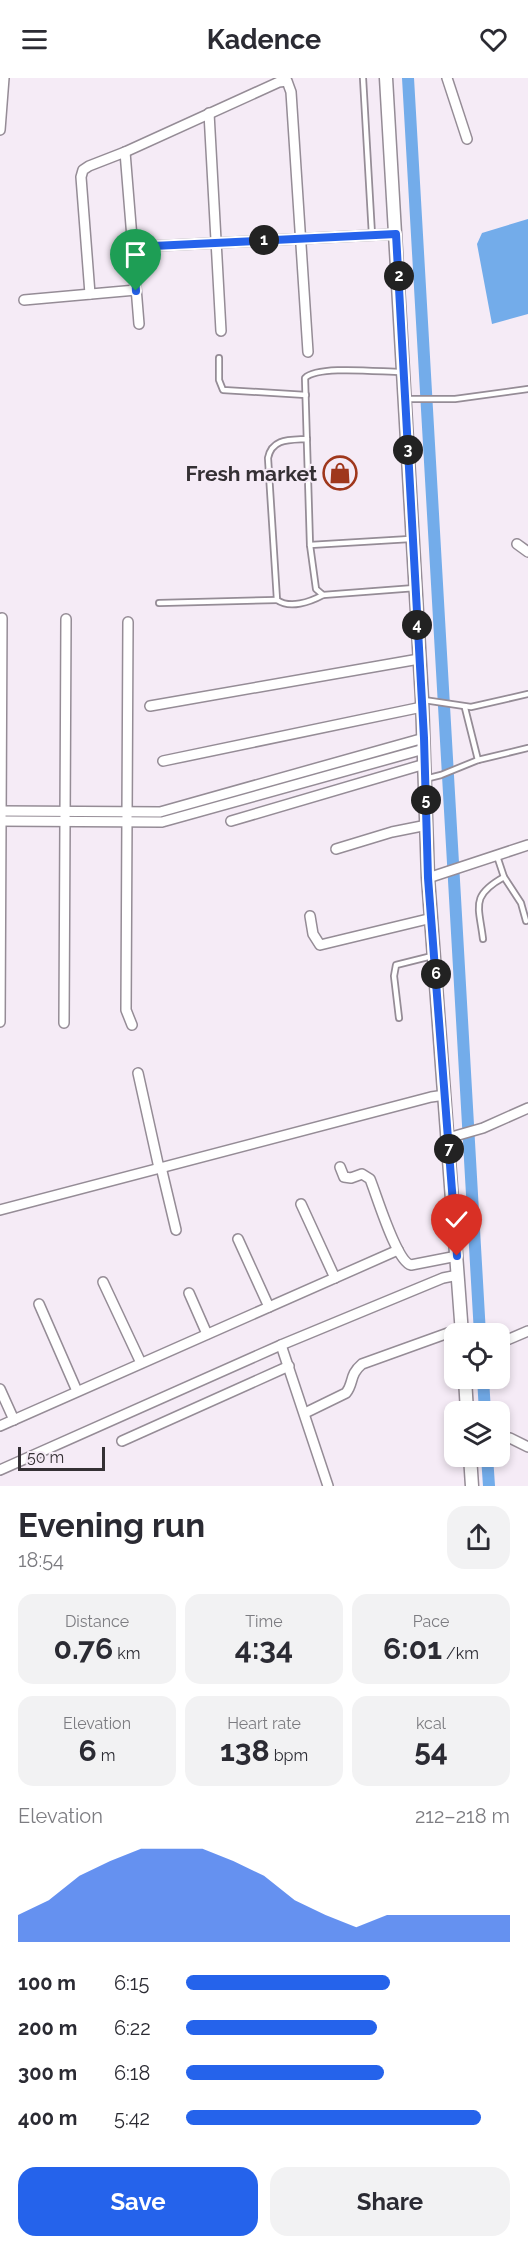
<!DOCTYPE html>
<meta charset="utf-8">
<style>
:root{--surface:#fff;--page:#f2f2f3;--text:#2b2b33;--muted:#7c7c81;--accent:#2563eb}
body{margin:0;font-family:Raleway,sans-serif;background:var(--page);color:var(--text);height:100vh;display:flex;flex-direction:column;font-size:22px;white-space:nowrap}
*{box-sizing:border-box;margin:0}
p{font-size:20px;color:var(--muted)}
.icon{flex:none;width:33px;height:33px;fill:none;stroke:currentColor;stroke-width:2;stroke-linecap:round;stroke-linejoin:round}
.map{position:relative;height:1408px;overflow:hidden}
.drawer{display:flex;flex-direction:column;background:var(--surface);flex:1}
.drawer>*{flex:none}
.controls{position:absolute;left:444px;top:1245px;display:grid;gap:12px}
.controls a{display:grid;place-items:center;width:66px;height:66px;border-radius:12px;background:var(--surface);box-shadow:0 3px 9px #0003;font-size:30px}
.scale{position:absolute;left:18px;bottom:15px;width:87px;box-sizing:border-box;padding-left:6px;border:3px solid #343034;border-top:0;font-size:16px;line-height:21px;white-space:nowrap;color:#343034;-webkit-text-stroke:4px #f5ebf6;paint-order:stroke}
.pin{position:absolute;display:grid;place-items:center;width:51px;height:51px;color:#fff;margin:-62px -26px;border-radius:50% 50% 50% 0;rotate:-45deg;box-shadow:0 0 6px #0007}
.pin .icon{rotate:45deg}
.km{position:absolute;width:30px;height:30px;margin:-15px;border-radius:50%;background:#222;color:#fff;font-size:16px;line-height:30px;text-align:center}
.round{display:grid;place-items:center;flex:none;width:63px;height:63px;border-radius:18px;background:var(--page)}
.summary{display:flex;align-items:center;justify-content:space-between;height:102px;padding:0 18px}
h1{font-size:33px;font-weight:700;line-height:45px}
.stats{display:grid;grid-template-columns:repeat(3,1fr);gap:9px;height:102px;padding:6px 18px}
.stats div{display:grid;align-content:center;border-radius:15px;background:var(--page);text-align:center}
.stats b{font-size:30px;font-weight:700}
.stats small{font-size:16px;font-weight:400}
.stats p{font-size:16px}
.chart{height:168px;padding:12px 18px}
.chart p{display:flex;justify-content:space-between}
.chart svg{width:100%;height:108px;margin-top:6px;fill:var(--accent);opacity:.7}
.action{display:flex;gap:12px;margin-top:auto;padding:12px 18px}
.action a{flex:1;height:69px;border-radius:18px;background:var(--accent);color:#fff;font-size:24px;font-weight:700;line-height:69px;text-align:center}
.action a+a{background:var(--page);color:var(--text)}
ul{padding:0 18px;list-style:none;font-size:20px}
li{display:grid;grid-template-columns:96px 72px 1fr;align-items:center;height:45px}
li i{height:15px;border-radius:8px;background:var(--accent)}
header{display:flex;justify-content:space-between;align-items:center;height:78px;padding:0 18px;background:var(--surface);font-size:27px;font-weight:700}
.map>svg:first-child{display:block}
.water{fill:#73acea}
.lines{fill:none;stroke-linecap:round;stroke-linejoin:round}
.canal{stroke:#73acea;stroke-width:12}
.service-casing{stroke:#958c96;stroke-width:8}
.minor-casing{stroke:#958c96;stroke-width:12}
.tertiary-casing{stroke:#958c96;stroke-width:15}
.service{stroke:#fff;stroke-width:4.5}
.minor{stroke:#fff;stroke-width:9}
.tertiary{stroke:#fff;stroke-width:12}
.route-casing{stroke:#fff;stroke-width:12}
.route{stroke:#2563eb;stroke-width:8}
.labels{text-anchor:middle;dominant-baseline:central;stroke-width:4.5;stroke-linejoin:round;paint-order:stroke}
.poi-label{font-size:21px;font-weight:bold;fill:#343034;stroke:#f5ebf6;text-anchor:end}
</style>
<header><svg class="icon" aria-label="menu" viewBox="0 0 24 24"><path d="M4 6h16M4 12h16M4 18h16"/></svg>Kadence<svg class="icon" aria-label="heart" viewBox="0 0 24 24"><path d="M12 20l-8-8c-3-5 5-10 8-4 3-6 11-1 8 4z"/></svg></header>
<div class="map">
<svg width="528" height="1408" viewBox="0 0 528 1408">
<rect width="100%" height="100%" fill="#f5ebf6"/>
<polygon class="water" points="528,141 528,236 492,246 477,166 482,155"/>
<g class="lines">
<g class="canal">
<polyline points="408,0 480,1256"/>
<polyline points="483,1300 485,1334"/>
<polyline points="487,1378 489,1408"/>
</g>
<defs>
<g id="service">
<polyline points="363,0 372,157"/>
<polyline points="219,280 219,302 223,312 306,317"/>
<path d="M401,294C381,294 318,287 305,300L310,467L316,511L323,517L415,510"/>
<polyline points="405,321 455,321 528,311"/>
<path d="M307,361C290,362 272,360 268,380L277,522C290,531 310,524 323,517"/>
<polyline points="310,467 410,461"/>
<polyline points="159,525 277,522"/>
<polyline points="424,622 471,629 528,616"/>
<polyline points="465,630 478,682"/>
<polyline points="425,701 441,697 478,682 528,670"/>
<polyline points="497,778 504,799 521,825 526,843"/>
<path d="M483,861C479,828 470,818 504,799"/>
<polyline points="399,940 394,898 396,887 432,878"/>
</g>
<g id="minor">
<polyline points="447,0 467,61"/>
<polyline points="209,35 221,253"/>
<polyline points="0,52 4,0"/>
<polyline points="125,74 139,246"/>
<polyline points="133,169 396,156"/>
<polyline points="90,216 81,99 83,92 89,88 125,74 279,4 287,3 291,14 308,274"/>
<polyline points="24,222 136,212"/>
<polyline points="517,466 528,474"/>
<polyline points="128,544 126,932 132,947"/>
<polyline points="150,628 419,581"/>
<polyline points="163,683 422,629"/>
<polyline points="0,733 160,734 424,660"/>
<polyline points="0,743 162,744 424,671"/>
<polyline points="231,743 425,686"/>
<polyline points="336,771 392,754 427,747"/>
<polyline points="428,800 528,767"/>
<polyline points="310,838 313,856 320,867 432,840"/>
<polyline points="0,944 2,540"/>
<polyline points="64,945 66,541"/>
<polyline points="138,995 159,1090"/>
<polyline points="448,1060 483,1050 528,1030"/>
<polyline points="161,1089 176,1152"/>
<path d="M340,1089L344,1099L351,1100L362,1096L370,1101C377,1118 396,1183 411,1187L457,1178"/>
<polyline points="301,1126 335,1200"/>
<polyline points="0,1132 431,1019 445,1017"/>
<polyline points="238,1161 269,1229"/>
<polyline points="103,1204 141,1285"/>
<polyline points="189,1215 207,1256"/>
<polyline points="39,1226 77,1313"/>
<polyline points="500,1265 528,1253"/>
<polyline points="281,1267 328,1408"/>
<polyline points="0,1311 14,1342"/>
<path d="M305,1335L346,1315C354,1305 349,1297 362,1286L462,1250"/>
<polyline points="0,1348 398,1172"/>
<polyline points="500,1361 510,1360 528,1369"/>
<polyline points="122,1363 289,1288"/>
<polyline points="0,1392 281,1267 443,1200 458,1197"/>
</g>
<g id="tertiary">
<polyline points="386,0 422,621 428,800 462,1256"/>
<polyline points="465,1300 467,1334"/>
<polyline points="470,1378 472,1408"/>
</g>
</defs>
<use href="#service" class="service-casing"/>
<use href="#minor" class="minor-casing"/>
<use href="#tertiary" class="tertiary-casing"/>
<use href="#service" class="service"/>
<use href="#minor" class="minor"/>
<use href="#tertiary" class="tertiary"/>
</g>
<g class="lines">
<defs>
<polyline id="route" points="136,213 133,169 396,156 424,660 428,800 457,1178"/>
</defs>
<use href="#route" class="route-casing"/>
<use href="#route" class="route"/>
</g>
<defs>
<symbol id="shop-ring" viewBox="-11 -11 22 22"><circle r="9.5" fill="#f5ebf6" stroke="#9f371c" stroke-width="1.5"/><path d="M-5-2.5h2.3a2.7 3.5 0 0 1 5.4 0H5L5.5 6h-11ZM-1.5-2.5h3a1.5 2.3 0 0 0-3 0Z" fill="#9f371c"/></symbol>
</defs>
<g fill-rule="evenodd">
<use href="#shop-ring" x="321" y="376" width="38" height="38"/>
</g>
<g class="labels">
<g class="poi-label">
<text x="317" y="395">Fresh market</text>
</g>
</g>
</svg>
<div class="controls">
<a><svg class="icon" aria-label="locate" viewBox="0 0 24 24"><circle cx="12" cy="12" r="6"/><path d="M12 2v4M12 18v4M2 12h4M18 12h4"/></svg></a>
<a><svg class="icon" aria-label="layers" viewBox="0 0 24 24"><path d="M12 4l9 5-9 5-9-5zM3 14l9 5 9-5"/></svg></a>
</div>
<div class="scale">50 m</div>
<div class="pin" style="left:136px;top:213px;background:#1e9e55"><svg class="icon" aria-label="arrive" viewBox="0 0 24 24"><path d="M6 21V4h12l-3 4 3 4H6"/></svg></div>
<div class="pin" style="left:457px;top:1178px;background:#d93025"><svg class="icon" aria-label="check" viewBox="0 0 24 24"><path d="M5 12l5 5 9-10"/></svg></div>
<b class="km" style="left:264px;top:162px">1</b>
<b class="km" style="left:399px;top:198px">2</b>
<b class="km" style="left:408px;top:372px">3</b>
<b class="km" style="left:417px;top:547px">4</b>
<b class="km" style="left:426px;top:722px">5</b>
<b class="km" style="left:436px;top:896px">6</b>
<b class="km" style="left:449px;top:1071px">7</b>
</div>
<section class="drawer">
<div class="summary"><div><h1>Evening run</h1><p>18:54</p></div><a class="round"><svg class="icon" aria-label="share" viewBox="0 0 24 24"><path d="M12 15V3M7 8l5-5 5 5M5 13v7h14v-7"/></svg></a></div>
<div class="stats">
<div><p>Distance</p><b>0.76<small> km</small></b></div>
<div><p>Time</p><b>4:34</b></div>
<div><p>Pace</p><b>6:01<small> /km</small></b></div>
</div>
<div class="stats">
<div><p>Elevation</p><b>6<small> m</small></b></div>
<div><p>Heart rate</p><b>138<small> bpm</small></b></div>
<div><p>kcal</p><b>54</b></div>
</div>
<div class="chart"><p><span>Elevation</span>212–218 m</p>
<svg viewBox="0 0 160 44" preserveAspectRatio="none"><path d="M0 44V33L10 27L20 17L30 11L40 6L50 6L60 6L70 11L80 17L90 27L100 33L110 38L120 33L130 33L140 33L150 33L160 33V44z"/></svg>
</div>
<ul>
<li><b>100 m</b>6:15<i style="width:63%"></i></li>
<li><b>200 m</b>6:22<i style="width:59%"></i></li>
<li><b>300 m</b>6:18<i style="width:61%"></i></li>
<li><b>400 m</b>5:42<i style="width:91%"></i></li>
</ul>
<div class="action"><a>Save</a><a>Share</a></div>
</section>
